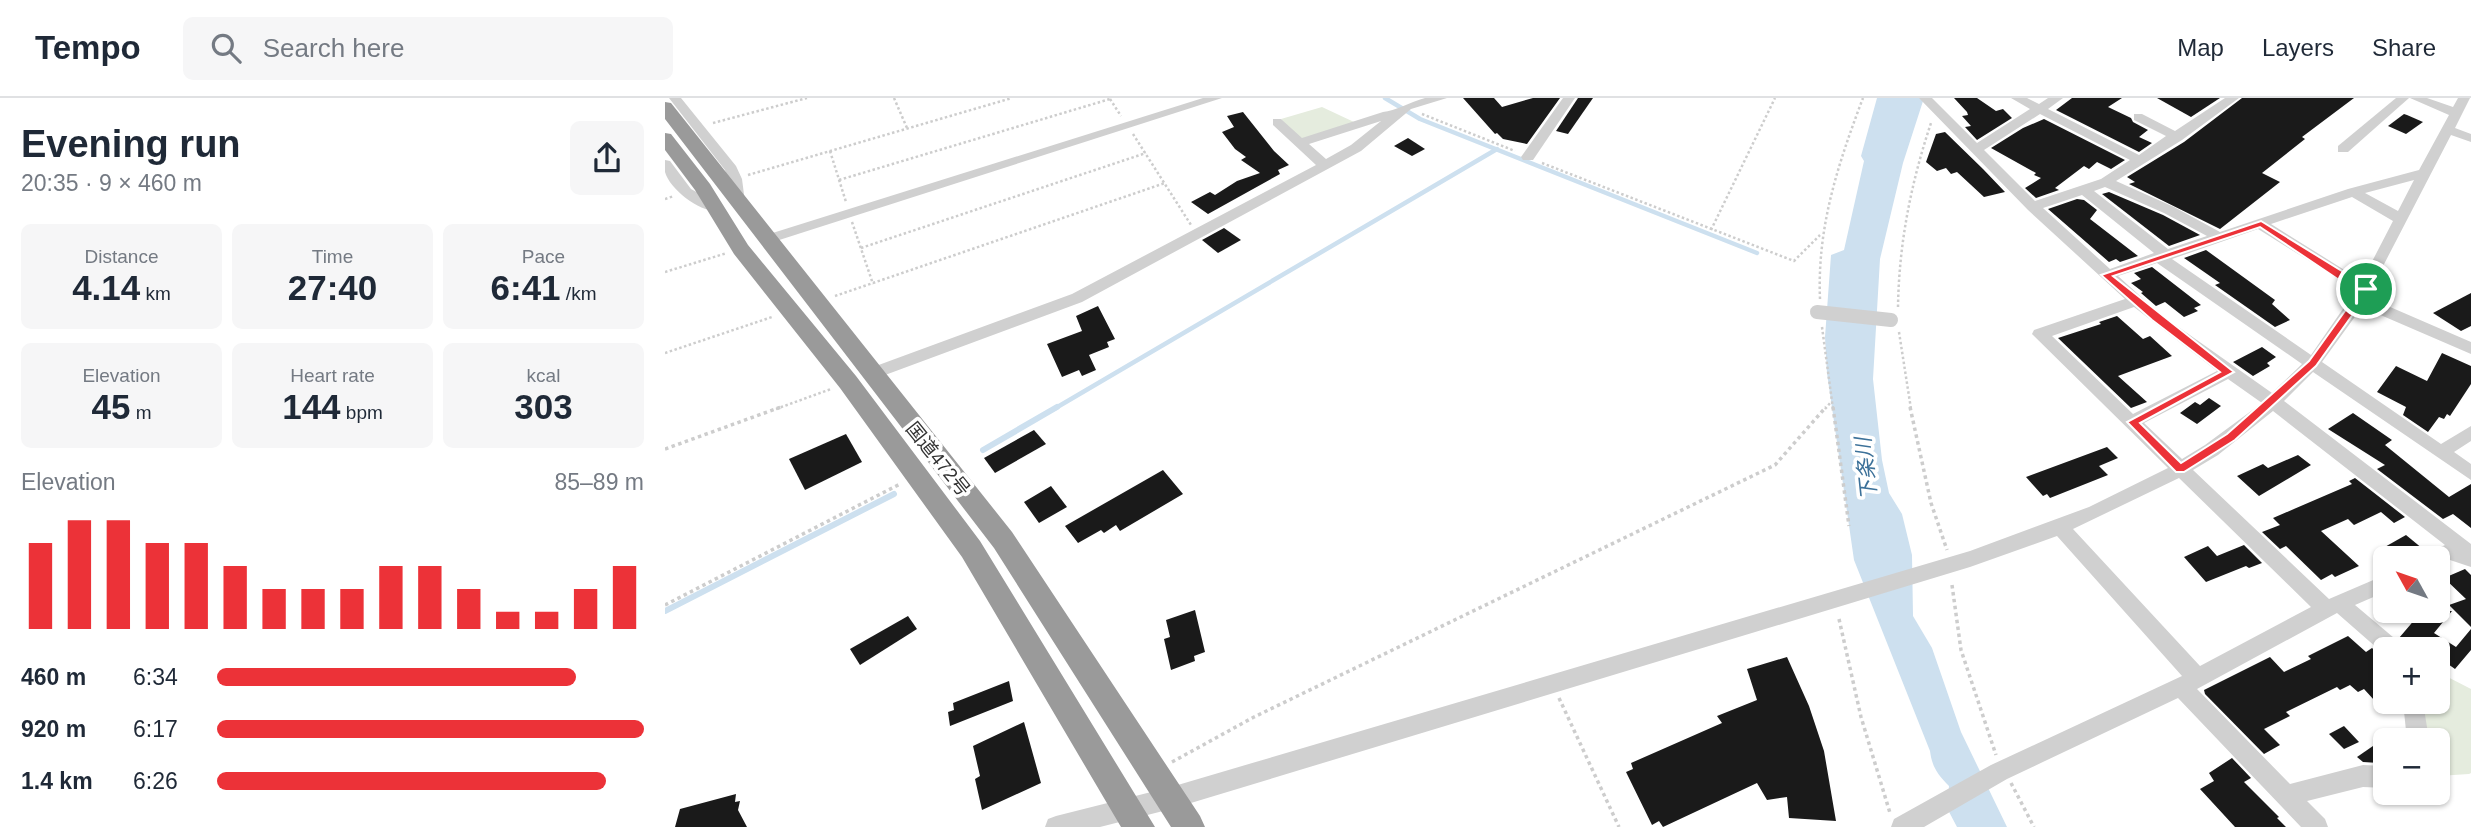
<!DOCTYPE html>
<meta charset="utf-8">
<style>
:root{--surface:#fff;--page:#f6f6f7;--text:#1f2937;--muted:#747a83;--line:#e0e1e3;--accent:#ec3238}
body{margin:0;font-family:Arial,"Noto Sans JP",sans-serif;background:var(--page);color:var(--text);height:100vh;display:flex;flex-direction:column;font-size:26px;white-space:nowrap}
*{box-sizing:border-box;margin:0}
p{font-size:23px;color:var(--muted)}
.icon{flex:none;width:38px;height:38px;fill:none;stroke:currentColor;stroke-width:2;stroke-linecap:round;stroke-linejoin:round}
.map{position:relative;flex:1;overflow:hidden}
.drawer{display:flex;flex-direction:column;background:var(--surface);width:665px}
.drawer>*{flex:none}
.needle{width:46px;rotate:310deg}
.buttons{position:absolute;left:1708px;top:448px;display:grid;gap:14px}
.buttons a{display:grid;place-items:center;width:77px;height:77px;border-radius:10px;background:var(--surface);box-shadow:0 2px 5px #0004;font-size:35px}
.pin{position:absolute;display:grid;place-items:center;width:60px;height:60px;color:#fff;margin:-30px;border:4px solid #fff;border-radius:50%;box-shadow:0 2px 7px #0007}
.round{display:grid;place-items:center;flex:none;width:74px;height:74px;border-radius:10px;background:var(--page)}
.head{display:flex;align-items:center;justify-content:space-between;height:119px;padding:0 21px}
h1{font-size:38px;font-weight:700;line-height:52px}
.figures{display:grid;grid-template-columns:repeat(3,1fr);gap:10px;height:119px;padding:7px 21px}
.figures div{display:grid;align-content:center;border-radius:10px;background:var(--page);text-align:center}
.figures b{font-size:35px;font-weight:700}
.figures small{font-size:19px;font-weight:400}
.figures p{font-size:19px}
.chart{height:196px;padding:14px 21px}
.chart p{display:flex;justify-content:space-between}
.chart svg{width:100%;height:126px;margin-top:7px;stroke:var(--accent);stroke-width:6}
ul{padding:0 21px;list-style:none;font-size:23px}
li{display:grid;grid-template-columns:112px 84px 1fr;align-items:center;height:52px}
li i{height:18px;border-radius:9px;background:var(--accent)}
header{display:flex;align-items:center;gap:42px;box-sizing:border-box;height:98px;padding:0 35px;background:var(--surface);border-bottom:2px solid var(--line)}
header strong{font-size:33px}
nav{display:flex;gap:38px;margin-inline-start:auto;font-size:24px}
.search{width:490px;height:63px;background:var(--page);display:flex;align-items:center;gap:18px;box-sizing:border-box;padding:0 24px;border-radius:10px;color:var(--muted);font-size:26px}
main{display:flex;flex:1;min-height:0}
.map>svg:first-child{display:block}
.green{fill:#e5ecde}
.water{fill:#cde0ef}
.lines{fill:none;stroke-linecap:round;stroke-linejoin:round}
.stream-far1{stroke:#cde0ef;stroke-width:4.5}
.stream{stroke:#cde0ef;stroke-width:6}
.building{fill:#1a1a1a}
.path-far1{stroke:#cdcdcd;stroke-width:2.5;stroke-dasharray:2.5 2.5;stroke-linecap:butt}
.path{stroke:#cdcdcd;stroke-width:3.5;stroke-dasharray:3.5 3.5;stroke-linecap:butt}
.minor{fill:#d0d0d0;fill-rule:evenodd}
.highway{fill:#9a9a9a;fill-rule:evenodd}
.minor-bridge{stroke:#d0d0d0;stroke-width:14}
.route{fill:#ec3238;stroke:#fff;stroke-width:2;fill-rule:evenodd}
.labels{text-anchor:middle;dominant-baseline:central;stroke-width:7;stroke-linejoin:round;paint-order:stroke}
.street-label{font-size:19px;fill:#333;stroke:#fff}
.water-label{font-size:21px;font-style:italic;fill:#3c7199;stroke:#fff}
</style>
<header>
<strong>Tempo</strong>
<div class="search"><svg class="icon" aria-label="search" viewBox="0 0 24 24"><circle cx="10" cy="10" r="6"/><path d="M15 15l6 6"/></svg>Search here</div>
<nav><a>Map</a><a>Layers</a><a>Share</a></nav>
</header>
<main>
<section class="drawer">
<div class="head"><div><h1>Evening run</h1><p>20:35 · 9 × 460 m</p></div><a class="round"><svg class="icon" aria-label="share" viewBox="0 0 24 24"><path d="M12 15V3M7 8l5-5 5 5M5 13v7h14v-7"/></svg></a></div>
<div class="figures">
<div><p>Distance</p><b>4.14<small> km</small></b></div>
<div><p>Time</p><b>27:40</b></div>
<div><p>Pace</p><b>6:41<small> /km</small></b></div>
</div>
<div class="figures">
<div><p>Elevation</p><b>45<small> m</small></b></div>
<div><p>Heart rate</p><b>144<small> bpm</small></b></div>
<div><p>kcal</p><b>303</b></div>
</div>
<div class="chart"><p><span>Elevation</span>85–89 m</p>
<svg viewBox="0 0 160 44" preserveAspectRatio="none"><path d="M5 44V14M15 44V6M25 44V6M35 44V14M45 44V14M55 44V22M65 44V30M75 44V30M85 44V30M95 44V22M105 44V22M115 44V30M125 44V38M135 44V38M145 44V30M155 44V22"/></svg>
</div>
<ul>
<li><b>460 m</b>6:34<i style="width:84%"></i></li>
<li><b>920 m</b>6:17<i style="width:100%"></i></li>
<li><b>1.4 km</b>6:26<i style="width:91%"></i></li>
</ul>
</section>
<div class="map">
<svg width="1806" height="729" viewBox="0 0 1806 729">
<rect width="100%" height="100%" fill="#fff"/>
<g class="green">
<polygon points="657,9 689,24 642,40 633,40 616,21"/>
<polygon points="1773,574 1806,591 1806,675 1804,676 1773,678 1773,642 1760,642 1757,604 1773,604"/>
</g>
<path class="water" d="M1212,0H1259L1238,65L1215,161L1208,281L1217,362L1224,395L1237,416L1247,457L1248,518L1267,550L1296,634L1342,729H1292L1282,710L1284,688C1273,677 1267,669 1265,653L1189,462L1162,275L1160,239L1166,157L1179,152L1199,63L1196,58Z"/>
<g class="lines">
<g class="stream-far1">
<polyline points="720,0 755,21 1092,155"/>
<polyline points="389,311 832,51"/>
</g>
<g class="stream">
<polyline points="318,352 392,309"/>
<polyline points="0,513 229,396"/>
</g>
</g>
<g class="building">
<polygon points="798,0 829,0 837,9 868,0 895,0 862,46 838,41 832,35 830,36"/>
<polygon points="913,0 928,0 903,36 891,33"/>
<polygon points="1289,0 1312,0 1331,13 1338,11 1347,20 1312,42 1300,29 1306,28 1297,18 1303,17 1302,14"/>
<polygon points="1407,0 1457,0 1443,9 1466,20 1468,24 1483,32 1474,39 1487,45 1474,54 1391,12"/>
<polygon points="1492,0 1555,0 1526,19"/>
<polygon points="1577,0 1689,0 1637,39 1640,41 1597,75 1615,84 1555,131 1464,86 1470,84 1462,79 1519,44"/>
<polygon points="578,14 609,53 624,67 613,72 615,76 543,116 526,104 545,94 550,97 572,83 595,75 576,62 581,59 570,51 557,34 569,29 562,18"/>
<polygon points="1739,16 1742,17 1758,24 1741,36 1723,28"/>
<polygon points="1379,21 1460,62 1446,71 1432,64 1424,71 1419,68 1390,90 1394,92 1371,100 1360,90 1376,80 1369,77 1371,75 1326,50 1358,30"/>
<polygon points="1280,34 1318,71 1340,94 1319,99 1292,74 1286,76 1281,70 1272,73 1261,64 1271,36"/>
<polygon points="743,40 760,51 747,58 729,48"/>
<polygon points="1444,94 1498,117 1535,137 1504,148 1437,96"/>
<polygon points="1412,101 1419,102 1432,112 1425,121 1473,158 1455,164 1451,161 1444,164 1383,111"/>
<polygon points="559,130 576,142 553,155 537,142"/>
<polygon points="1541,152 1610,202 1607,206 1625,222 1610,229 1550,187 1555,185 1519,160"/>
<polygon points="1487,169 1536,207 1529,210 1533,213 1519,219 1500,204 1491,208 1476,195 1478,194 1466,185 1476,181 1469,175"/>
<polygon points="1806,195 1806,228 1796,233 1768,215"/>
<polygon points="433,208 450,241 442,244 444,249 424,257 431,272 417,278 414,272 397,279 382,246 417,233 411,218"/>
<polygon points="1452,218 1478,241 1485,238 1507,258 1453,278 1482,304 1466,310 1393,240 1436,226 1434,224"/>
<polygon points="1597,249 1611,259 1602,265 1605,268 1588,278 1568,264"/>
<polygon points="1777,255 1806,268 1806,286 1785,318 1782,316 1779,321 1774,319 1763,334 1738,317 1741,309 1712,294 1731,268 1762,283"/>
<polygon points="1544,300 1556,308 1532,326 1515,315 1530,304 1535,307"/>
<polygon points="1688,315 1727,342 1720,347 1784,399 1806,386 1806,430 1788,416 1778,421 1712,371 1720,367 1663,331"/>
<polygon points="369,332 381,346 330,375 319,360"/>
<polygon points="181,336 197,364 140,392 124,361"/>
<polygon points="1442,349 1453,360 1434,368 1443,377 1385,400 1382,396 1378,398 1361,379"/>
<polygon points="1633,357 1646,367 1594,398 1572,378 1598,366 1603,370"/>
<polygon points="498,372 518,396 455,433 451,427 439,435 436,432 413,445 400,428"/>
<polygon points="1690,380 1740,419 1729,425 1716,414 1689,427 1683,421 1656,433 1694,468 1670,479 1667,476 1656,482 1621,448 1615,451 1597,434 1615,427 1608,420 1687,386 1684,383"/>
<polygon points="386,388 402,409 374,425 359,404"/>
<polygon points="1741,437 1758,451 1740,460 1730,460 1718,450"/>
<polygon points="1579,447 1597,465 1584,470 1581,468 1541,484 1519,459 1543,448 1552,458"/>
<polygon points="1800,471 1806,477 1806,529 1784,507 1801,501 1779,480"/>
<polygon points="530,512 540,554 529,558 530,563 506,572 499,541 505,539 501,522"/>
<polygon points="1757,513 1787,513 1769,535 1791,549 1806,531 1806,552 1790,571 1773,559 1773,551 1756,542 1747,551 1741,551 1734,540"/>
<polygon points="243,518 252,531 195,567 185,551"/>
<polygon points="1683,538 1701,554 1707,550 1720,562 1720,614 1699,591 1693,594 1685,587 1675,592 1672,589 1621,614 1625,618 1599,631 1615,647 1599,656 1540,596 1539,592 1605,559 1619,574 1646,561 1643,558"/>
<polygon points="1122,559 1144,608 1159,653 1171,723 1124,720 1122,699 1102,702 1092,685 998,729 994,723 987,727 961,674 968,671 966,665 1057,625 1052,618 1092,602 1082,571"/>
<polygon points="344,583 348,603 285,628 283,614 289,612 288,605"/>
<polygon points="359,624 376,685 317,712 310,681 315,678 308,648"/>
<polygon points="1679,628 1694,644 1679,651 1664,636"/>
<polygon points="1708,648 1720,661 1714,665 1698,664 1692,659"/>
<polygon points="1567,660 1586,680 1579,684 1614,719 1612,720 1621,729 1570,729 1535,691 1549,683 1544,675"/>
<polygon points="71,696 70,704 75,703 73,712 82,729 10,729 15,711"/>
</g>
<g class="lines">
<g class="path-far1">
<polyline points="229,0 242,30"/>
<polyline points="445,1 456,18"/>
<polyline points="757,16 850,53"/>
<polyline points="48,25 142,0"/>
<polyline points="468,36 526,127"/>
<polyline points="165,53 181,104"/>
<polyline points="877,65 1129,163 1155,137"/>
<polyline points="83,77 347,0"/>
<polyline points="174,82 445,1"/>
<polyline points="0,101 9,98"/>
<polyline points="187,124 208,186"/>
<polyline points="1046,132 1110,0"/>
<polyline points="196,150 481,55"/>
<polyline points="0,174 62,155"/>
<polyline points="170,198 500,85"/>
<path d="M1155,201C1152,129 1173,66 1198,0"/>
<path d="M1233,209C1234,145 1246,85 1266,25"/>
<polyline points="1157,229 1168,311"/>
<polyline points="1234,234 1246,311"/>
<polyline points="0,255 107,219"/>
<polyline points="111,311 166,291"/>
<polyline points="1160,311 1166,304"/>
</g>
<g class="path">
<polyline points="1168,309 1184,428"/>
<polyline points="1245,309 1266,405 1282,452"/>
<polyline points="0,351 116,309"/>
<polyline points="1287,487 1296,552 1331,657"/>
<polyline points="0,507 235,386"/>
<polyline points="1174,521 1196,619 1225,715"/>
<polyline points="894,600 954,729"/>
<polyline points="507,664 589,619 1110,367 1161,309"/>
<polyline points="1346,685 1369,729"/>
</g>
<g class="minor">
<polygon points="4,0 16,0 71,68 77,81 80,104 78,107 68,107 60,72"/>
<polygon points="538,0 557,0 108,144 98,144 96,141 98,138"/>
<path d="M760,0H782L746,11L696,53L417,204L212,280L206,282L198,276L200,272L407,196L651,67L608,27V21H616L637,40L718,14C730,13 745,4 760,0ZM716,23L686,47L661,61L644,46Z"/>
<polygon points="898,0 910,0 868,62 858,62 856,59"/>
<path d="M1254,0H1267L1312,45L1365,11L1346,0H1362L1374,6L1383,0H1398L1383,11L1474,57L1501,38L1469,22V16H1477L1510,33L1560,0H1574L1517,42L1451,83L1509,109L1555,134L1683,91L1754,72L1784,17L1745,0H1762L1788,9L1793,0H1805L1790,30L1806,36V44L1786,37L1702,199L1806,244V256L1697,209L1657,264L1776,346L1806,328V343L1789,354L1806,366V382L1648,274L1619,303L1806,446V469L1785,462L1773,468V460H1763L1765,454L1780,447L1608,313L1553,357L1528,372L1664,501L1720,477V494L1690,507L1735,545L1738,551H1720V557L1672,515L1532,591L1625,686L1698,667L1720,668V690L1698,689L1642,703L1660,721L1663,729H1636L1513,600L1342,681L1259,729H1226L1229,721L1326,667L1517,578L1392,438L1305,469L506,711L435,729H380L383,721L391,718L506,689L1305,453L1424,409L1503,370L1367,236L1369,232L1460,201L1363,112ZM1375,16L1465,62L1436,81L1370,103L1319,52ZM1749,82L1733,113L1700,95ZM1440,89L1499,115L1542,138L1503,151L1429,93ZM1417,97L1489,155L1445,171L1378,110ZM1687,99L1728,123L1697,183L1606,126ZM1593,131L1691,192L1646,257L1507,161ZM1492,165L1637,266L1607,295L1495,216L1453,178ZM1469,209L1552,273L1468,316L1387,238ZM1563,281L1597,305L1540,347L1517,361L1479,325ZM1514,380L1646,509L1535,568L1408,431Z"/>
<polygon points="1731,0 1744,0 1683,54 1673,54 1673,48"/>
<path d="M0,62L5,63L26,91L55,107V113C37,116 5,92 0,74C0,70 0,66 0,62Z"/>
<polygon points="1738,604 1758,604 1764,642 1742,642"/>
</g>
<g class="highway">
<polygon points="0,4 6,5 347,434 535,718 540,729 506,729 329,450 0,21"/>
<polygon points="0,35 6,36 45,86 83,147 191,278 315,443 490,729 456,729 297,459 175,290 69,156 30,92 0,52"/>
</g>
<polyline class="minor-bridge" points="1152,214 1226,222"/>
</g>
<path class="route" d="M1596,123L1706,191L1651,268L1570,342L1519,374H1511L1462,324L1555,274L1487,222L1436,177ZM1595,129L1680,186L1695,192L1644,263L1562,336L1516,365L1475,325L1569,274L1448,178Z"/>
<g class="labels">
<g class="street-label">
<text transform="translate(273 361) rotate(51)">国道472号</text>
</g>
<g class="water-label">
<text transform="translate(1201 371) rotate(-96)">下条川</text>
</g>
</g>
</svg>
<div class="buttons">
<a><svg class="needle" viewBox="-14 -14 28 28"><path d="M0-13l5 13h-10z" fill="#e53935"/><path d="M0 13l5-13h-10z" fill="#747a83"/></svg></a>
<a>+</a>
<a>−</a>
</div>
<div class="pin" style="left:1701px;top:191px;background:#1e9e55"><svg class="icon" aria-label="arrive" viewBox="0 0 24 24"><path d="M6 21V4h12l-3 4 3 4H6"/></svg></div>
</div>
</main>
